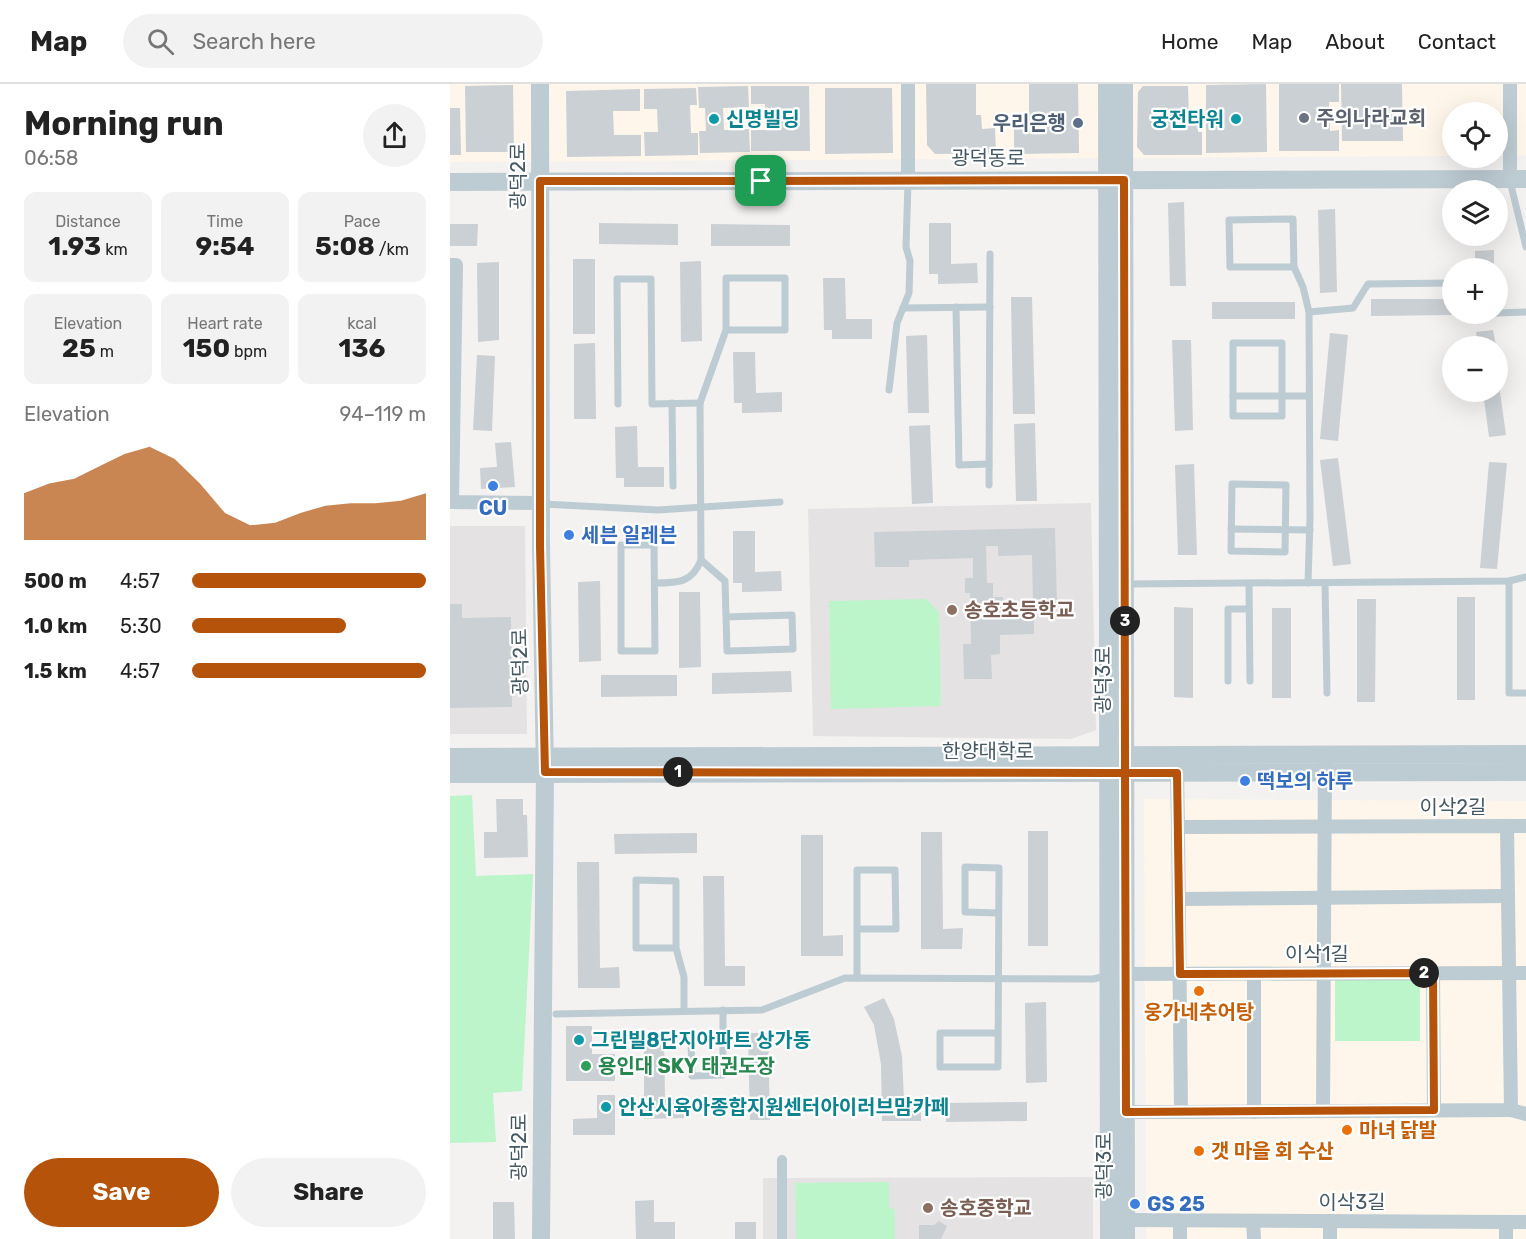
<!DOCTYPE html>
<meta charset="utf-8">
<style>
:root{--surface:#fff;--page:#f2f2f2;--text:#222;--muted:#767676;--line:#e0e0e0;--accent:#b45309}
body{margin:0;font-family:Rubik,"Noto Sans KR",sans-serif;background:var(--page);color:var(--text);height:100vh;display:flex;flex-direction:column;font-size:22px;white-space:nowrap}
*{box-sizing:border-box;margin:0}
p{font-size:20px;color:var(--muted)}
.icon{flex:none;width:33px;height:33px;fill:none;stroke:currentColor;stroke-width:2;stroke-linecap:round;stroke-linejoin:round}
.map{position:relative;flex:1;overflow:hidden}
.sheet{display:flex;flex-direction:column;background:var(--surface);width:450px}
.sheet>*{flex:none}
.buttons{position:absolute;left:992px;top:18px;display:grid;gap:12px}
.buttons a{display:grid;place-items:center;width:66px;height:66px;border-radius:50%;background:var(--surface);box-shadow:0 6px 24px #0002;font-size:30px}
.pin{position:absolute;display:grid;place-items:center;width:51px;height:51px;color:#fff;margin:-26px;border-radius:12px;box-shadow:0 3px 9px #0006}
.km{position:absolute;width:30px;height:30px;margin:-15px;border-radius:50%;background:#222;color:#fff;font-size:16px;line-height:30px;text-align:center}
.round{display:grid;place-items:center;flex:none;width:63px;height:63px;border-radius:32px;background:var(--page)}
.summary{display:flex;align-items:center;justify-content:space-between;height:102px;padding:0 24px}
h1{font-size:33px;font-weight:700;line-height:45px}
.metrics{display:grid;grid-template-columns:repeat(3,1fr);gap:9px;height:102px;padding:6px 24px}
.metrics div{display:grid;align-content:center;border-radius:12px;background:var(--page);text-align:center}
.metrics b{font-size:26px;font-weight:700}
.metrics small{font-size:16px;font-weight:400}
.metrics p{font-size:16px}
.chart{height:168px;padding:12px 24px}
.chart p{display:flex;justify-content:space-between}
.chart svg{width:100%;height:108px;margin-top:6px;fill:var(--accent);opacity:.7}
.button{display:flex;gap:12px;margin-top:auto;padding:12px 24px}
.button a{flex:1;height:69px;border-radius:36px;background:var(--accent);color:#fff;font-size:24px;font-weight:700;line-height:69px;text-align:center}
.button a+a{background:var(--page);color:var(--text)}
ul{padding:0 24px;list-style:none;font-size:20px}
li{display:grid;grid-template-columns:96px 72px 1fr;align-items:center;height:45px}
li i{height:15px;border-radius:8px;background:var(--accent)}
header{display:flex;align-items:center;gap:36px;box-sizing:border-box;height:84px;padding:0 30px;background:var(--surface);border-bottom:2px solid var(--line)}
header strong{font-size:28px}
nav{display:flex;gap:33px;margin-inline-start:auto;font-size:21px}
.search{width:420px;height:54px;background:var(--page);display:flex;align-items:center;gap:15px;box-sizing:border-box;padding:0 21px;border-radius:33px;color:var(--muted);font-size:22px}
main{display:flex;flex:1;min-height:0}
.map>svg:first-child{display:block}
.commercial{fill:#fef6ea}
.education{fill:#e5e2e3}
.green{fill:#bcf5ca}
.building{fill:#cad0d4}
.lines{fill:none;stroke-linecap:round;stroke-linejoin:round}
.service{stroke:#bdcbd2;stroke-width:7}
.pedestrian{stroke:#bdcbd2;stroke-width:10}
.minor{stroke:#bdcbd2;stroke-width:14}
.tertiary{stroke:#bdcbd2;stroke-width:18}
.route-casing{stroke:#fff;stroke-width:12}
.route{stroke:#b45309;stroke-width:8}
.worship-dot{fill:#6b7280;stroke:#fff;stroke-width:2}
.culture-dot{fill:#0f9aa8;stroke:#fff;stroke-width:2}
.service-dot{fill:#5c6f8a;stroke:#fff;stroke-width:2}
.shop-dot{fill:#3f7fe0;stroke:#fff;stroke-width:2}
.education-dot{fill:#8d6e63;stroke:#fff;stroke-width:2}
.food-dot{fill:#e8710a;stroke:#fff;stroke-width:2}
.leisure-dot{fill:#2e9e5b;stroke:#fff;stroke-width:2}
.labels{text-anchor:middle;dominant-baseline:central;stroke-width:4.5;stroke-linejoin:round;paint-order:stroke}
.worship-label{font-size:20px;font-weight:bold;fill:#5b616d;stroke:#fff;text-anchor:start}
.culture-label{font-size:20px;font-weight:bold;fill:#0d838f;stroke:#fff;text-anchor:start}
.service-label{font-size:20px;font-weight:bold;fill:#4e5e75;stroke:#fff;text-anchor:end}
.street-label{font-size:20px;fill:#465861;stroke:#fff}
.shop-label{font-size:20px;font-weight:bold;fill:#366cbe;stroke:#fff;text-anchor:start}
.education-label{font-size:20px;font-weight:bold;fill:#785e54;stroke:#fff;text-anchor:start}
.food-label{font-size:20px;font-weight:bold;fill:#c56008;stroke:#fff;text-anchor:start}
.leisure-label{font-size:20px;font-weight:bold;fill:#27864d;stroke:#fff;text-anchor:start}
</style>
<header>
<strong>Map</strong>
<div class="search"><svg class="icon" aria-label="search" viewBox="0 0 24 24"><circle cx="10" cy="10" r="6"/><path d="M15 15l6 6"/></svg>Search here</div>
<nav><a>Home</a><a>Map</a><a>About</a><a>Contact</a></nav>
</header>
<main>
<section class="sheet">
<div class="summary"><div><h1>Morning run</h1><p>06:58</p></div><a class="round"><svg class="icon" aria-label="share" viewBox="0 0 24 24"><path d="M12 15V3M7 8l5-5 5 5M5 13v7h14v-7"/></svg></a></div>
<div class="metrics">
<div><p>Distance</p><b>1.93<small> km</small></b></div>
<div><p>Time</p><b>9:54</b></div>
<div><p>Pace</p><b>5:08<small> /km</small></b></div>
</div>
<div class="metrics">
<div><p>Elevation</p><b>25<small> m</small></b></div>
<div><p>Heart rate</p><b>150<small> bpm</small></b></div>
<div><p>kcal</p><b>136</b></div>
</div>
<div class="chart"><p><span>Elevation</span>94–119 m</p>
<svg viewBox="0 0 160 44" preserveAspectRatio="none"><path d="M0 44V25L10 21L20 19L30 14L40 9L50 6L60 11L70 21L80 33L90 38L100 37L110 33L120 30L130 29L140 29L150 28L160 25V44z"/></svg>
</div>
<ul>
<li><b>500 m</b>4:57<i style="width:100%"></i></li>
<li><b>1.0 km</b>5:30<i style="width:66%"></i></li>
<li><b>1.5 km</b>4:57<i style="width:100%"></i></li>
</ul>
<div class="button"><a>Save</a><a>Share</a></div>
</section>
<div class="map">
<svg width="1076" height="1155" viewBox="0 0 1076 1155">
<rect width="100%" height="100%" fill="#f4f1f1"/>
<g class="commercial">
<polygon points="0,0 1076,0 1076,71 1047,72 1047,28 1002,28 1002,72 0,78"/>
<polygon points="694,715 1076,717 1076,1155 696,1155"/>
</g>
<g class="education">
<polygon points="641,419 646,646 621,655 363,652 358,425"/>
<polygon points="0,442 75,442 77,650 0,650"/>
<polygon points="643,1093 643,1155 313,1155 313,1094"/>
</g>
<g class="green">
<polygon points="476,515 489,528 491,622 381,625 379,517"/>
<polygon points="22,711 26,792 83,790 72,1007 43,1009 46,1058 0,1059 0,712"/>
<polygon points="885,895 970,896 970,957 885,957"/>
<polygon points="439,1098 439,1124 445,1125 445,1155 346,1155 345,1099"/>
</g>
<g class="building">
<polygon points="476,0 526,0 526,31 531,31 532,45 545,44 546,69 485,70 477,61"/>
<polygon points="579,0 628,0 629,69 564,70 564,45 579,45"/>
<polygon points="816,0 817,68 756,69 756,1"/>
<polygon points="829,0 889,0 889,18 879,18 880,47 889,46 889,67 829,67"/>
<polygon points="891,0 952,0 953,57 892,57"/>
<polygon points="63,1 64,68 16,68 15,2"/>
<polygon points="298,2 299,23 273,24 274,46 299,45 300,68 250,69 249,47 256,47 255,24 249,24 248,3"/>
<polygon points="301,2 359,2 360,67 301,67 301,46 315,46 315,20 301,20"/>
<polygon points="693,2 738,2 739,35 748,35 748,48 752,48 752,71 694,71 687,63 688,8"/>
<polygon points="246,4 247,21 240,21 241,49 248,49 248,71 195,72 194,48 208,48 207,25 194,25 194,5"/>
<polygon points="375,4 442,4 443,69 375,70"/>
<polygon points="190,5 190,27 163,27 164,51 191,51 191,72 117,73 116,7"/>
<polygon points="0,24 10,24 11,71 0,71"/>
<polygon points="734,118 736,202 720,202 718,119"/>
<polygon points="885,125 887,208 870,209 868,126"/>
<polygon points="149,139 228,140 228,161 149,160"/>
<polygon points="479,139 501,139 501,180 527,179 528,199 488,200 488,190 479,190"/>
<polygon points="0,140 28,140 27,162 0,162"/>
<polygon points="261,140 340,141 340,162 261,162"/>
<polygon points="1044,166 1044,184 1025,184 1025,167"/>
<rect x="123" y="175" width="22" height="75"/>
<polygon points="251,177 252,257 231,258 230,178"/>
<polygon points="49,178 49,256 28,258 27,179"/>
<polygon points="373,194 395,194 396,235 422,235 422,255 382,255 382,246 374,246"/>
<polygon points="561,213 582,213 585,330 563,330"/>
<polygon points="921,215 1002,215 1002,231 921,232"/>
<rect x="762" y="218" width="83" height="17"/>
<polygon points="1043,246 1046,262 1028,262 1026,248"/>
<polygon points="880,249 898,251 888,357 870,355"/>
<polygon points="477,251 479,329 458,329 456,252"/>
<polygon points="722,256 741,256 743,346 725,347"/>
<polygon points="145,259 146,335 124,335 124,260"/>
<polygon points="283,268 305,268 306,309 332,308 332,328 292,329 292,319 284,319"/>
<polygon points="27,271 45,272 42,347 23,346"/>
<polygon points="1047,287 1056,351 1039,353 1033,308 1047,308"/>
<polygon points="585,339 587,417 566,417 564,340"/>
<polygon points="480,341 483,419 462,420 459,342"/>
<polygon points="187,342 188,383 214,383 214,403 174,403 174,394 166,394 165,343"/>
<polygon points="61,358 65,403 31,405 30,384 47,383 45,359"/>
<polygon points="888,374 901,480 883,482 870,376"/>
<polygon points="1039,378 1057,379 1047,485 1030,484"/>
<polygon points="744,380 747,471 728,471 725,381"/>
<polygon points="605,444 607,520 583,520 582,471 548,472 548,462 536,462 537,499 543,499 543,513 553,513 553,523 567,522 567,531 584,531 584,550 550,551 550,570 541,571 542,595 514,595 513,560 521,560 520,509 515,509 515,494 523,494 523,474 459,476 459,483 425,483 424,448"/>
<polygon points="283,447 305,447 305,488 331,487 332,507 292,508 292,499 283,499"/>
<polygon points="150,497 151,577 129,578 128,498"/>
<polygon points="229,508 250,508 251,583 229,584"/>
<rect x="1007" y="513" width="18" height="103"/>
<polygon points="907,515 926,515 925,618 907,618"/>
<polygon points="0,520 12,520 12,534 61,533 62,623 0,624"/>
<polygon points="724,523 743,524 743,614 724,613"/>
<rect x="822" y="524" width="19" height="90"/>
<polygon points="341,587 342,608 262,610 262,589"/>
<polygon points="151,591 227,591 227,612 151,613"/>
<polygon points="46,715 73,715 73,731 77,731 78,773 34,774 34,748 47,748"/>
<rect x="578" y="747" width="20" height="115"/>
<polygon points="471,748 492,748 493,845 513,844 512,865 471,865"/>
<polygon points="247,749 247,769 165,770 164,750"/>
<polygon points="351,751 373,751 373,852 393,851 393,872 351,872"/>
<polygon points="127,778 149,778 150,884 169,883 170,904 128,904"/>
<polygon points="253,792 274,792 275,882 295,882 295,902 254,902"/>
<polygon points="434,914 444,935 452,972 454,1017 471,1016 471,1037 432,1037 431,980 424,941 414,923"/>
<polygon points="596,918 597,998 576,999 575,919"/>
<polygon points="116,942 142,942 142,970 165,970 165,997 116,997"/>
<polygon points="298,949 318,949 320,1036 300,1036"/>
<polygon points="194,950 214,950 215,1015 235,1015 235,1034 194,1035"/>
<polygon points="147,1011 165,1011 165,1051 123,1051 123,1035 147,1034"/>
<polygon points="577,1018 577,1037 496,1038 496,1019"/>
<polygon points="204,1116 204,1138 225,1138 225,1155 186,1155 185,1117"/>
<polygon points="43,1118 64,1118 65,1155 43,1155"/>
<polygon points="489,1137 497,1142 491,1155 469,1155 469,1141 484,1141"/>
<rect x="285" y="1138" width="21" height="17"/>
</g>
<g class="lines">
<g class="service">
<polyline points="1060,97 1076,163"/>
<polygon points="843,135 844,183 780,183 779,136"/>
<polyline points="844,183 853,203 859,228"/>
<polyline points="506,223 509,381 539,380"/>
<polyline points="453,224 540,223"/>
<polyline points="1017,230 1076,228"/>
<rect x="783" y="259" width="49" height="73"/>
<polyline points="439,306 447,239 459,209 460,177 456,163 458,99"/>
<polyline points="783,312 859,312"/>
<polyline points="222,319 223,402"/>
<polyline points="168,320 167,195 201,195 202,320 250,319"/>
<polygon points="782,400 836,401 835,468 781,467"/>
<polyline points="539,401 540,170"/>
<polyline points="93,420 208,426 330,418"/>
<polyline points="781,445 860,446"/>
<polygon points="171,461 204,461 205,567 171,567"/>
<polyline points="251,476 275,497 277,567 343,565 342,531 276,533"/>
<polyline points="1059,497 1059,609 1076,609"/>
<path d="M205,499C228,499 242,499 251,476L250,319L276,246H335V194H276V246"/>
<polyline points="858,499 860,435 859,228 903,224 918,200 1002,199"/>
<polyline points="875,499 877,609"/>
<polyline points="677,500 1059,497 1076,493"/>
<polyline points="799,500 800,597"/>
<polyline points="778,597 778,525 799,525"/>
<polyline points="548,829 515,828 515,783 549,784 548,983 490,983 490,949 548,949"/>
<polyline points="407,845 446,845 445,786 407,786 407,894"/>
<polyline points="226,864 226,797 186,796 186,864 226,864 234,893 234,927"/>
<polyline points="273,926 273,991 242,992 241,955 273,955"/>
<polyline points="106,930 312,926 395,894 643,895 656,892"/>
</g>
<polyline class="pedestrian" points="332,1076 332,1155"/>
<g class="minor">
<polyline points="1060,95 1060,0"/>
<polyline points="458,96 458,0"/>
<polyline points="0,181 6,181 2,418 90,419"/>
<polyline points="727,689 728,743"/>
<polyline points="1057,742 1076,742"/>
<polyline points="729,815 1058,812"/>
<polyline points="983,889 984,1026"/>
<polyline points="667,890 1076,889"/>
<polyline points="804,890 804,1028"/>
<polyline points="1061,1026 1076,1030"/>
<polyline points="873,1027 875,679"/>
<polyline points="676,1028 731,1028 1061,1026 1057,742 728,743 731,1028"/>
<polyline points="676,1136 1056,1138 1056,1155"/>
<polyline points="730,1137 730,1155"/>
<polyline points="803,1137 804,1155"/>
<polyline points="1056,1138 1076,1138"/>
<polyline points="880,1155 880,1137"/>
</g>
<g class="tertiary">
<polyline points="90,0 91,462 95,688 91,1155"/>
<polyline points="657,0 659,1155"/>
<polyline points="674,0 676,1155"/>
<polyline points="0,98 1076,95"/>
<polyline points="0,673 1076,670"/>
<polyline points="0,690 1076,688"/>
</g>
</g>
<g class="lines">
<defs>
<path id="route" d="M311,97H90V462L95,688L658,689C681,689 704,689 727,689L730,890L983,889L984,1026L676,1028L675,689V671L674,96L311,97"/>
</defs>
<use href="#route" class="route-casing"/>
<use href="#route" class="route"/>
</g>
<circle class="worship-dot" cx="854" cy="34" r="6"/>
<g class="culture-dot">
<circle cx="264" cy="35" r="6"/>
<circle cx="786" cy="35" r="6"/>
<circle cx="129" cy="956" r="6"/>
<circle cx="156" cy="1023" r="6"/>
</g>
<circle class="service-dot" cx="628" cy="39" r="6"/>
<g class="shop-dot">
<circle cx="43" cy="402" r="6"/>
<circle cx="119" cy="451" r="6"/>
<circle cx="795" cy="697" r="6"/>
<circle cx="685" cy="1120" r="6"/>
</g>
<g class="education-dot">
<circle cx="502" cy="526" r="6"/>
<circle cx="478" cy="1124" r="6"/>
</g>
<g class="food-dot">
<circle cx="749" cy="907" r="6"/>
<circle cx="897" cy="1046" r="6"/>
<circle cx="749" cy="1067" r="6"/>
</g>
<circle class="leisure-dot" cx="136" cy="982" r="6"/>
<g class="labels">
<g class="worship-label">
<text x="866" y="34">주의나라교회</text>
</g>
<g class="culture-label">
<text x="276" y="35">신명빌딩</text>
<text x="774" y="35" text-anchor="end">궁전타워</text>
<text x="141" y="956">그린빌8단지아파트 상가동</text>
<text x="168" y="1023">안산시육아종합지원센터아이러브맘카페</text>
</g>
<g class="service-label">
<text x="616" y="39">우리은행</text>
</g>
<g class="street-label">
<text x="538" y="74">광덕동로</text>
<text transform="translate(68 92) rotate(-90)">광덕2로</text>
<text transform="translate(70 578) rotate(-91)">광덕2로</text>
<text transform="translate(653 596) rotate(-90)">광덕3로</text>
<text x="538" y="667">한양대학로</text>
<text x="1003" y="723">이삭2길</text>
<text x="867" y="870">이삭1길</text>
<text transform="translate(69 1063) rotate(-90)">광덕2로</text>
<text transform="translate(654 1082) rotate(-90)">광덕3로</text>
<text x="902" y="1118">이삭3길</text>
</g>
<g class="shop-label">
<text x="43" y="424" text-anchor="middle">CU</text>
<text x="131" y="451">세븐 일레븐</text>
<text x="807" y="697">떡보의 하루</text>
<text x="697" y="1120">GS 25</text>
</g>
<g class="education-label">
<text x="514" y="526">송호초등학교</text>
<text x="490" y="1124">송호중학교</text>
</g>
<g class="food-label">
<text x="749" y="928" text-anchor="middle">웅가네추어탕</text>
<text x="909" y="1046">마녀 닭발</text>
<text x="761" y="1067">갯 마을 회 수산</text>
</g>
<g class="leisure-label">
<text x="148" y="982">용인대 SKY 태권도장</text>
</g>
</g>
</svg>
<div class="buttons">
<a><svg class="icon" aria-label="locate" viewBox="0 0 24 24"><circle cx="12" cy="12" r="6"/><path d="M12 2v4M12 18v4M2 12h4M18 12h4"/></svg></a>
<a><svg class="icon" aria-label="layers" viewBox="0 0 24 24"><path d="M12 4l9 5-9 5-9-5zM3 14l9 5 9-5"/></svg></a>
<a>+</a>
<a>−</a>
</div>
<div class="pin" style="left:311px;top:97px;background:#1e9e55"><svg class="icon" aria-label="arrive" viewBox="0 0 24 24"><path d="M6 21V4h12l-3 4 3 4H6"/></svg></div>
<b class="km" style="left:228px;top:688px">1</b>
<b class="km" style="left:974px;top:889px">2</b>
<b class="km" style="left:675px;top:537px">3</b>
</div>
</main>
